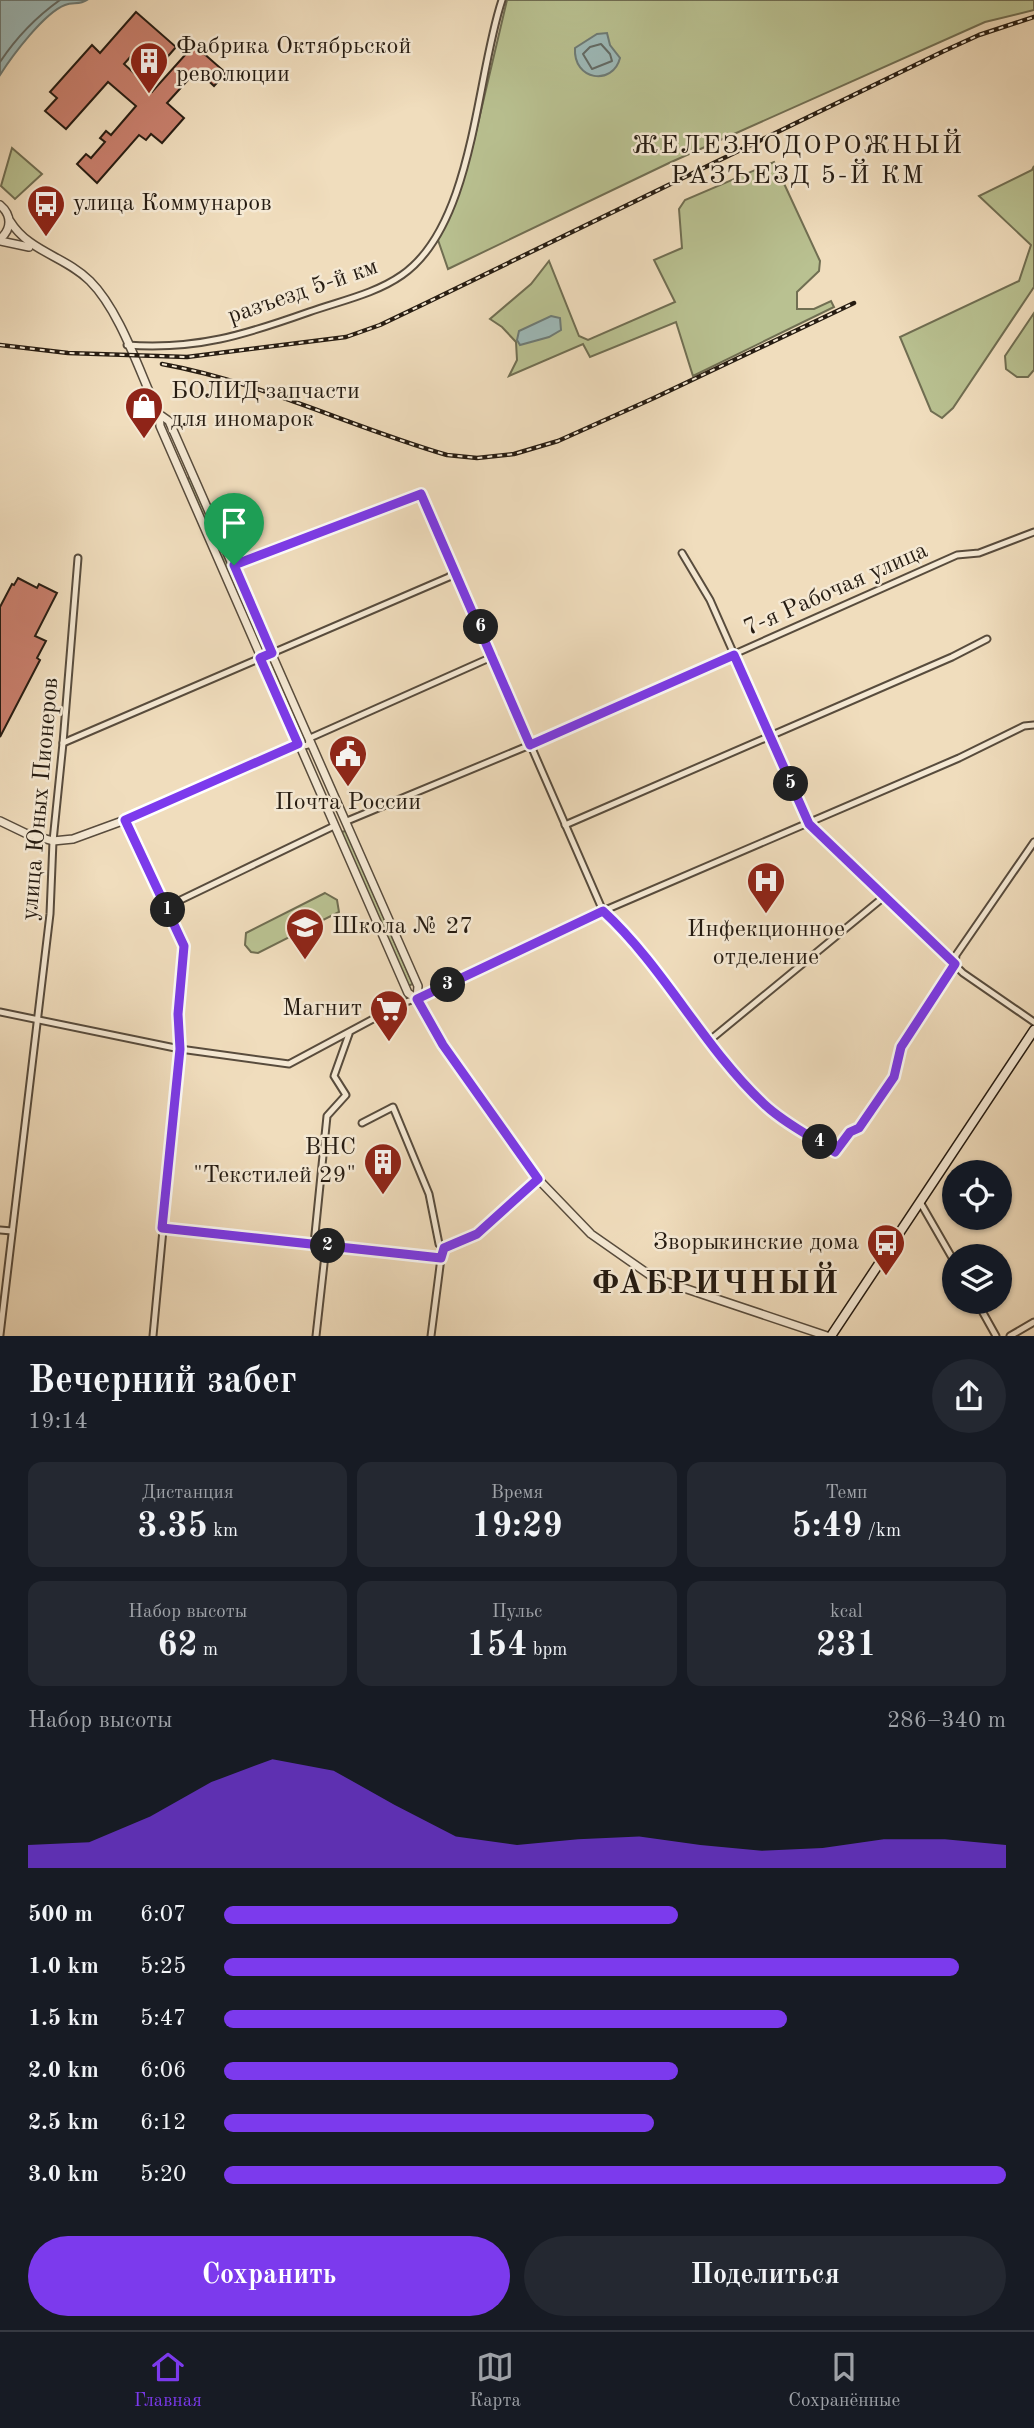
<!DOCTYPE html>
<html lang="ru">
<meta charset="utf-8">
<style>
:root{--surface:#171b24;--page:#242831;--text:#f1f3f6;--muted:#9ea1a6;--line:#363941;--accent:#7c3aed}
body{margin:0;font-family:"Old Standard TT",serif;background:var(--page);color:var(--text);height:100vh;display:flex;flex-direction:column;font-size:26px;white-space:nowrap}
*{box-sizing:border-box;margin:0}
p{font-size:23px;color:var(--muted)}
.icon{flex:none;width:38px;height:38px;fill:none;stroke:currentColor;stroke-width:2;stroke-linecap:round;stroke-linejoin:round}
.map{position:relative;height:1336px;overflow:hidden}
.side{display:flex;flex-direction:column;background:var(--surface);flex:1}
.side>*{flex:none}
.fabs{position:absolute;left:942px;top:1160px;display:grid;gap:14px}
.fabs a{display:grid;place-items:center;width:70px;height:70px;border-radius:50%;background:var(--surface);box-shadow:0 2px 5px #0004;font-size:35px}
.pin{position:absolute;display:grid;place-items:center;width:60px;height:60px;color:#fff;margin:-72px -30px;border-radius:50% 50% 50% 0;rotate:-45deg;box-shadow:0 0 7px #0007}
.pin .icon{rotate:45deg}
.km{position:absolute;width:35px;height:35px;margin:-18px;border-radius:50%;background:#222;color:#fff;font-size:19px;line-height:35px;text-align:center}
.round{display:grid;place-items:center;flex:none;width:74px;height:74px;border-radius:37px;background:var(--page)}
.summary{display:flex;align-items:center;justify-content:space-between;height:119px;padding:0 28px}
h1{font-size:38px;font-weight:700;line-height:52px}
.metrics{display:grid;grid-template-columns:repeat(3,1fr);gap:10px;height:119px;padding:7px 28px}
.metrics div{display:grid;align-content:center;border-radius:14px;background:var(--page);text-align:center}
.metrics b{font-size:35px;font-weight:700}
.metrics small{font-size:19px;font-weight:400}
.metrics p{font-size:19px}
.chart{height:196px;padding:14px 28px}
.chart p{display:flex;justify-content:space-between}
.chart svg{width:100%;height:126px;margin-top:7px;fill:var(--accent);opacity:.7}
.primary-button{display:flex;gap:14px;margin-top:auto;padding:14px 28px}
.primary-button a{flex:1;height:80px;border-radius:42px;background:var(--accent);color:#fff;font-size:28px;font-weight:700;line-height:80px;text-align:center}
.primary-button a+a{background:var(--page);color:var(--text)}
ul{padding:0 28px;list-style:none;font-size:23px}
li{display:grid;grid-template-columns:112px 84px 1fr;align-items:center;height:52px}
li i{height:18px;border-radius:9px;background:var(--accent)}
.tabs{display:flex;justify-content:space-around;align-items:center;height:98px;border-top:2px solid var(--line);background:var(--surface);font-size:19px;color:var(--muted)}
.tabs a{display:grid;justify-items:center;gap:4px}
.tabs .selected{color:var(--accent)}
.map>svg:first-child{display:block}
.green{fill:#b9c191;stroke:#706e52;stroke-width:2}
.water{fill:#9dbab9;stroke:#6d7b76;stroke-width:2}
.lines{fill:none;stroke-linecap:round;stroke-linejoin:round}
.shore{stroke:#626b66;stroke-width:2}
.building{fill:#c97f6d;stroke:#261c12;stroke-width:2;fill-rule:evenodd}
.minor-casing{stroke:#584c3d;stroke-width:9}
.tertiary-casing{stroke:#584c3d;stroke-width:10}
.secondary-casing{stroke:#261c12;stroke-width:11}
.minor{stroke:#f5e9d4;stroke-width:5}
.tertiary{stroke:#f5e9d4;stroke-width:7}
.secondary{stroke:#f5e9d4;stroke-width:8}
.rail-casing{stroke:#261c12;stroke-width:4.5}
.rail{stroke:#f5e9d4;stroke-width:2;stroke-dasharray:5;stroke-linecap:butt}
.route-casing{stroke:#fff;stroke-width:14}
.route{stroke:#7c3aed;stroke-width:9}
.labels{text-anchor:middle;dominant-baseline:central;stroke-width:5;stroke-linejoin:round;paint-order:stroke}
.poi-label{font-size:24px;fill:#261c12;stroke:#f5e9d4;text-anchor:start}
.street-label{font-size:24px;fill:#261c12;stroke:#f5e9d4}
.neighbourhood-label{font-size:26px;letter-spacing:2px;fill:#261c12;stroke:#f5e9d4}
.district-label{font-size:32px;font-weight:bold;letter-spacing:2px;fill:#261c12;stroke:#f5e9d4}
</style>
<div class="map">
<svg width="1034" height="1336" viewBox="0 0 1034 1336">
<rect width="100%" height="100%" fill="#f0ddbd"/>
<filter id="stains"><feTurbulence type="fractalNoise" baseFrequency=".00286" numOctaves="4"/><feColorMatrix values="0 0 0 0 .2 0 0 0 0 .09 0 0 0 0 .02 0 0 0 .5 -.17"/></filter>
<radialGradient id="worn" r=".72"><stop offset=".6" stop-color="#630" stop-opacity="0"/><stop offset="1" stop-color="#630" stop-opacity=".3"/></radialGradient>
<g class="green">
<polygon points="507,0 1034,0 1034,10 985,22 669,163 448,269 438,240 472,149"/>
<polygon points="12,148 42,174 15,199 1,186"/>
<polygon points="774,162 820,261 819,271 797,292 797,309 814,309 831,301 834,307 693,376 676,322 590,357 583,344 509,376 517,360 516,342 502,327 490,319 531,284 549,261 579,336 588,340 675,302 654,260 682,248 679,209 685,200"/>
<polygon points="1034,166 1034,287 953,408 942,418 931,411 900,337 1019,281 1031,245 979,196 1032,170"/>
<polygon points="1034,313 1034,370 1028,377 1017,377 1006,369 1005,356"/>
<polygon points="191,477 265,646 260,648 187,479"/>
<polygon points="346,831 413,984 408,986 341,832"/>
<polygon points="325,893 337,900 339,912 258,953 251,952 245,945 246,933"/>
</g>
<g class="water">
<path d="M0,0H87C80,5 73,2 65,5C44,13 12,56 0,75Z"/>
<path d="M607,33L610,45L620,58C613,86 573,81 575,48L597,34Z"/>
<polygon points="551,316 560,318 561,330 549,337 520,345 517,340 519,331"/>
</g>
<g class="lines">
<g class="shore">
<polygon points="601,44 610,54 612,61 592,69 583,54 590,47"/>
<path d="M0,62C16,38 36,17 60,0"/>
</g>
</g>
<g class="building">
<path d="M136,12L176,47L143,85L152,92L194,45L226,73L214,86L197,70L167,103L184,118L162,143L151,134L146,140L139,135L97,183L77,164L86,154L91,158L105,142L100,138L106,131L111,135L136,106L108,82L66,129L45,111L57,98L50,92L92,45L100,53ZM140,46L150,55L134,73L124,64Z"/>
<polygon points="18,578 37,588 39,584 57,593 35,636 46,641 37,658 40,660 0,737 0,607 12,584 14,585"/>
</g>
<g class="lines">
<defs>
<g id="minor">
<path d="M127,345C197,350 244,335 309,312C340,301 375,294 402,275C474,225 476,77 502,0"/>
<polyline points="682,553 710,600 809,824 963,973 1034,1022"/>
<path d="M234,565L421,494L603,911C664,969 703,1047 764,1104C784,1123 812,1137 835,1152L850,1132L859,1128L894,1077L901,1047L955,964L956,955L1034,842"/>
<polyline points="63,743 449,577 455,570"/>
<polyline points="298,744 304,746 308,745 310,738 494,656"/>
<polyline points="125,820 184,942 178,1014 180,1049 153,1336"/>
<polyline points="347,821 530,745 957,555 979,553 1034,532"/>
<polyline points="565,825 952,657 987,639"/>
<polyline points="166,907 334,826"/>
<polyline points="0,1012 180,1049 289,1064 403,1003 432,993 603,911 959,758 1024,726 1034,725"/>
<polyline points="710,1040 885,896"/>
<polyline points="362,1123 393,1107 429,1194 439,1244 445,1248"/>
<polyline points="920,1202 954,1261"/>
<polyline points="162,1228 441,1258 445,1248 477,1234 538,1179"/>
<polyline points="0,1230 12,1231"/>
<polyline points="314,1244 327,1116 346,1095 334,1076 349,1034"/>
<polyline points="977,1302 996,1336"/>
<polyline points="0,1335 50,914 53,841 63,743 78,558"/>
<polyline points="316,1336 326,1246"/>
<polyline points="431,1336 441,1258"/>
<polyline points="1010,1336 1034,1322"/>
</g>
<g id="tertiary">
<path d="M0,205C12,215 12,229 0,239"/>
<path d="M10,221C29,252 65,256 90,281C121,312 140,374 159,414L160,426L408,993L417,999L443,1045L538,1179L591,1234L654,1278L827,1336"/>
<polyline points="0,241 29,247"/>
<polyline points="159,414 169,421 418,986 417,999"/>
<polyline points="0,821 25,833 53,841 73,839 125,820 298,744"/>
</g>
<polyline id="secondary" points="831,1336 1034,1030"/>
</defs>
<use href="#minor" class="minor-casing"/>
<use href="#tertiary" class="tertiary-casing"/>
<use href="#secondary" class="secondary-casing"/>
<use href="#minor" class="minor"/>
<use href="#tertiary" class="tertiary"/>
<use href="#secondary" class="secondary"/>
<defs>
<g id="rail">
<polyline points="0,345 68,353 187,357 346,337 380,325 426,303 944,51 979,35 1034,17"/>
<path d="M162,364C261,382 351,427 447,455L477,458L514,454L558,441L654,398L854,303"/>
</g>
</defs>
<use href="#rail" class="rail-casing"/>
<use href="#rail" class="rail"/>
</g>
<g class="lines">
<defs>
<path id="route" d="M421,494L530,745L734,655L809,824L955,964L901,1047L894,1077L859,1128L850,1132L835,1152C812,1137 784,1123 764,1104C703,1047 665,968 603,911L417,999L443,1045L538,1179L477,1234L444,1248L441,1258L162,1228L180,1049L178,1014L184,946L125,820L298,744L260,658L272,653L234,565Z"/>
</defs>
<use href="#route" class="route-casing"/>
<use href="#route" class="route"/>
</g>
<defs>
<symbol id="building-pin" viewBox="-11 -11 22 30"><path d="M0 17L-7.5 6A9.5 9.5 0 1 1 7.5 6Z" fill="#8f2418" stroke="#f5e9d4"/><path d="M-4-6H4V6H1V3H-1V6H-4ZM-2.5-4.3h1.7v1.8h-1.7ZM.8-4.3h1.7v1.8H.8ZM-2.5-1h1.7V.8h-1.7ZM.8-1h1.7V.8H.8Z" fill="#fff"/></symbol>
<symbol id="bus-pin" viewBox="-11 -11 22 30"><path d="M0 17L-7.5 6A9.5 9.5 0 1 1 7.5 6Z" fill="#8f2418" stroke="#f5e9d4"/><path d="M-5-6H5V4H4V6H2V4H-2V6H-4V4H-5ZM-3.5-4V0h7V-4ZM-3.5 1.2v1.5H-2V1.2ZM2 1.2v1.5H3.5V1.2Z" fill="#fff"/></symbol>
<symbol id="shop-pin" viewBox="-11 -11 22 30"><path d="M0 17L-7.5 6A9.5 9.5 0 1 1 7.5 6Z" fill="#8f2418" stroke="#f5e9d4"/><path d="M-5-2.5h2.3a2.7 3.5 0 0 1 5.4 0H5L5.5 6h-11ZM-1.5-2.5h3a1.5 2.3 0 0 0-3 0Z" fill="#fff"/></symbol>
<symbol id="civic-pin" viewBox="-11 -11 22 30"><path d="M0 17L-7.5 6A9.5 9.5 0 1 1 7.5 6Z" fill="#8f2418" stroke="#f5e9d4"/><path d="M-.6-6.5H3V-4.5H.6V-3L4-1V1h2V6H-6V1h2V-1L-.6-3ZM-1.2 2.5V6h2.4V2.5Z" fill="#fff"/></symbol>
<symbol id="hospital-pin" viewBox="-11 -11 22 30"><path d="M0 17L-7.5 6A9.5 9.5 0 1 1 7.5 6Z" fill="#8f2418" stroke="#f5e9d4"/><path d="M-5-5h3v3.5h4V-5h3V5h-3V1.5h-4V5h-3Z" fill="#fff"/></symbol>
<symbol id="school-pin" viewBox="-11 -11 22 30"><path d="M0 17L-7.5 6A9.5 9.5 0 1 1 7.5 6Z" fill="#8f2418" stroke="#f5e9d4"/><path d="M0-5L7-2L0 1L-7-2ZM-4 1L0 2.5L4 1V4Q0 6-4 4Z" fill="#fff"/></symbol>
<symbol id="supermarket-pin" viewBox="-11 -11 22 30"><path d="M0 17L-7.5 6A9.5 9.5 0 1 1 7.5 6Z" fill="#8f2418" stroke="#f5e9d4"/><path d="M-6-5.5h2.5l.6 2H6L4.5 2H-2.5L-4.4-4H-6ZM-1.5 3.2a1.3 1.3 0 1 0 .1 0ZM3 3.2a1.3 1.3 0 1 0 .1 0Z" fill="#fff"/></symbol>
</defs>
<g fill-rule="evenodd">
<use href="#building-pin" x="127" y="39" width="44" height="60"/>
<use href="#bus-pin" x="24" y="182" width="44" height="60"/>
<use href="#shop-pin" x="122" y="384" width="44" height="60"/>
<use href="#civic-pin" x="326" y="732" width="44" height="60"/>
<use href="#hospital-pin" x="744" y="859" width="44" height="60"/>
<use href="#school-pin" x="283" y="905" width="44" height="60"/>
<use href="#supermarket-pin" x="367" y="987" width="44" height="60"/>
<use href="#building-pin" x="361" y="1140" width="44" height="60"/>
<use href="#bus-pin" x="864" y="1221" width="44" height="60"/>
</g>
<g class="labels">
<g class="poi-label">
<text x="176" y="47">Фабрика Октябрьской<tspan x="176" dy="28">революции</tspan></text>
<text x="73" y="204">улица Коммунаров</text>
<text x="171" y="392">БОЛИД запчасти<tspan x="171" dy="28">для иномарок</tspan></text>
<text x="348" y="803" text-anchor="middle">Почта России</text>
<text x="332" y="927">Школа № 27</text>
<text x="766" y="930" text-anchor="middle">Инфекционное<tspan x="766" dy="28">отделение</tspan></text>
<text x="362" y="1009" text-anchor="end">Магнит</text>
<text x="356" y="1148" text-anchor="end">ВНС<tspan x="356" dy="28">"Текстилей 29"</tspan></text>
<text x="859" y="1243" text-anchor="end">Зворыкинские дома</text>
</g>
<g class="street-label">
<text transform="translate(303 292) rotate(-19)">разъезд 5-й км</text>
<text transform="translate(836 590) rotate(-24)">7-я Рабочая улица</text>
<text transform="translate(41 799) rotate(-85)">улица Юных Пионеров</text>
</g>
<g class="neighbourhood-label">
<text x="798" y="146">ЖЕЛЕЗНОДОРОЖНЫЙ<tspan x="798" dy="30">РАЗЪЕЗД 5-Й КМ</tspan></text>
</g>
<g class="district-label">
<text x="716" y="1285">ФАБРИЧНЫЙ</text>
</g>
</g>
<rect width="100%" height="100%" filter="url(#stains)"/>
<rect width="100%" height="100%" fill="url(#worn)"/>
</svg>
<div class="fabs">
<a><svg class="icon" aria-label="locate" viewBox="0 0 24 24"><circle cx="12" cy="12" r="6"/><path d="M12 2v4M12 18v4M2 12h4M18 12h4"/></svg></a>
<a><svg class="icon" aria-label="layers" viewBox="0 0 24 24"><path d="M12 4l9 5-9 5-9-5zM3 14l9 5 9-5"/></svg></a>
</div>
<div class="pin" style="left:234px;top:565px;background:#1e9e55"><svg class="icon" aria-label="arrive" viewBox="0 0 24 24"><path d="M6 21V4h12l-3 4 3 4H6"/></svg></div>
<b class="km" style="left:168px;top:910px">1</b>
<b class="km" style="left:328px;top:1246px">2</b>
<b class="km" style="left:448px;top:985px">3</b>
<b class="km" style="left:820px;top:1142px">4</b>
<b class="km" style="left:791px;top:784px">5</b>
<b class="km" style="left:481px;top:627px">6</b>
</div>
<section class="side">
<div class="summary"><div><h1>Вечерний забег</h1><p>19:14</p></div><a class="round"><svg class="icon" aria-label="share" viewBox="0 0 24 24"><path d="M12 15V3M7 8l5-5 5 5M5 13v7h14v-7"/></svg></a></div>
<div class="metrics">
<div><p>Дистанция</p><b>3.35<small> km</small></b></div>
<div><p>Время</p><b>19:29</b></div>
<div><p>Темп</p><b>5:49<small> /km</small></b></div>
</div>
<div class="metrics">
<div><p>Набор высоты</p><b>62<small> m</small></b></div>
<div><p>Пульс</p><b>154<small> bpm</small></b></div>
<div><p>kcal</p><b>231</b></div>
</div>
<div class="chart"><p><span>Набор высоты</span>286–340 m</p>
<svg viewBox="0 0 160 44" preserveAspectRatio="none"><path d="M0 44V36L10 35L20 26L30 14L40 6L50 10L60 22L70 33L80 36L90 34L100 33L110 36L120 38L130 37L140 34L150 34L160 36V44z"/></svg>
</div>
<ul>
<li><b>500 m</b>6:07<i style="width:58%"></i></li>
<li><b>1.0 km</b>5:25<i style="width:94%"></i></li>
<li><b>1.5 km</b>5:47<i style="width:72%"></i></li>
<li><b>2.0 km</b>6:06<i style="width:58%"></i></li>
<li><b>2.5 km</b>6:12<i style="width:55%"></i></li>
<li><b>3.0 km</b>5:20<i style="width:100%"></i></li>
</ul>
<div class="primary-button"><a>Сохранить</a><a>Поделиться</a></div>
</section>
<nav class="tabs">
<a class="selected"><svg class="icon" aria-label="home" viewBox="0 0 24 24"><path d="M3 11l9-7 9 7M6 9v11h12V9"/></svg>Главная</a>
<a><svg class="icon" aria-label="map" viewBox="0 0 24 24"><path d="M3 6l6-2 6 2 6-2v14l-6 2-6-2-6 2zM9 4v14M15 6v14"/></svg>Карта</a>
<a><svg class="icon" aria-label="saved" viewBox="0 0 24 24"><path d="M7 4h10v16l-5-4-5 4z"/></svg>Сохранённые</a>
</nav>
